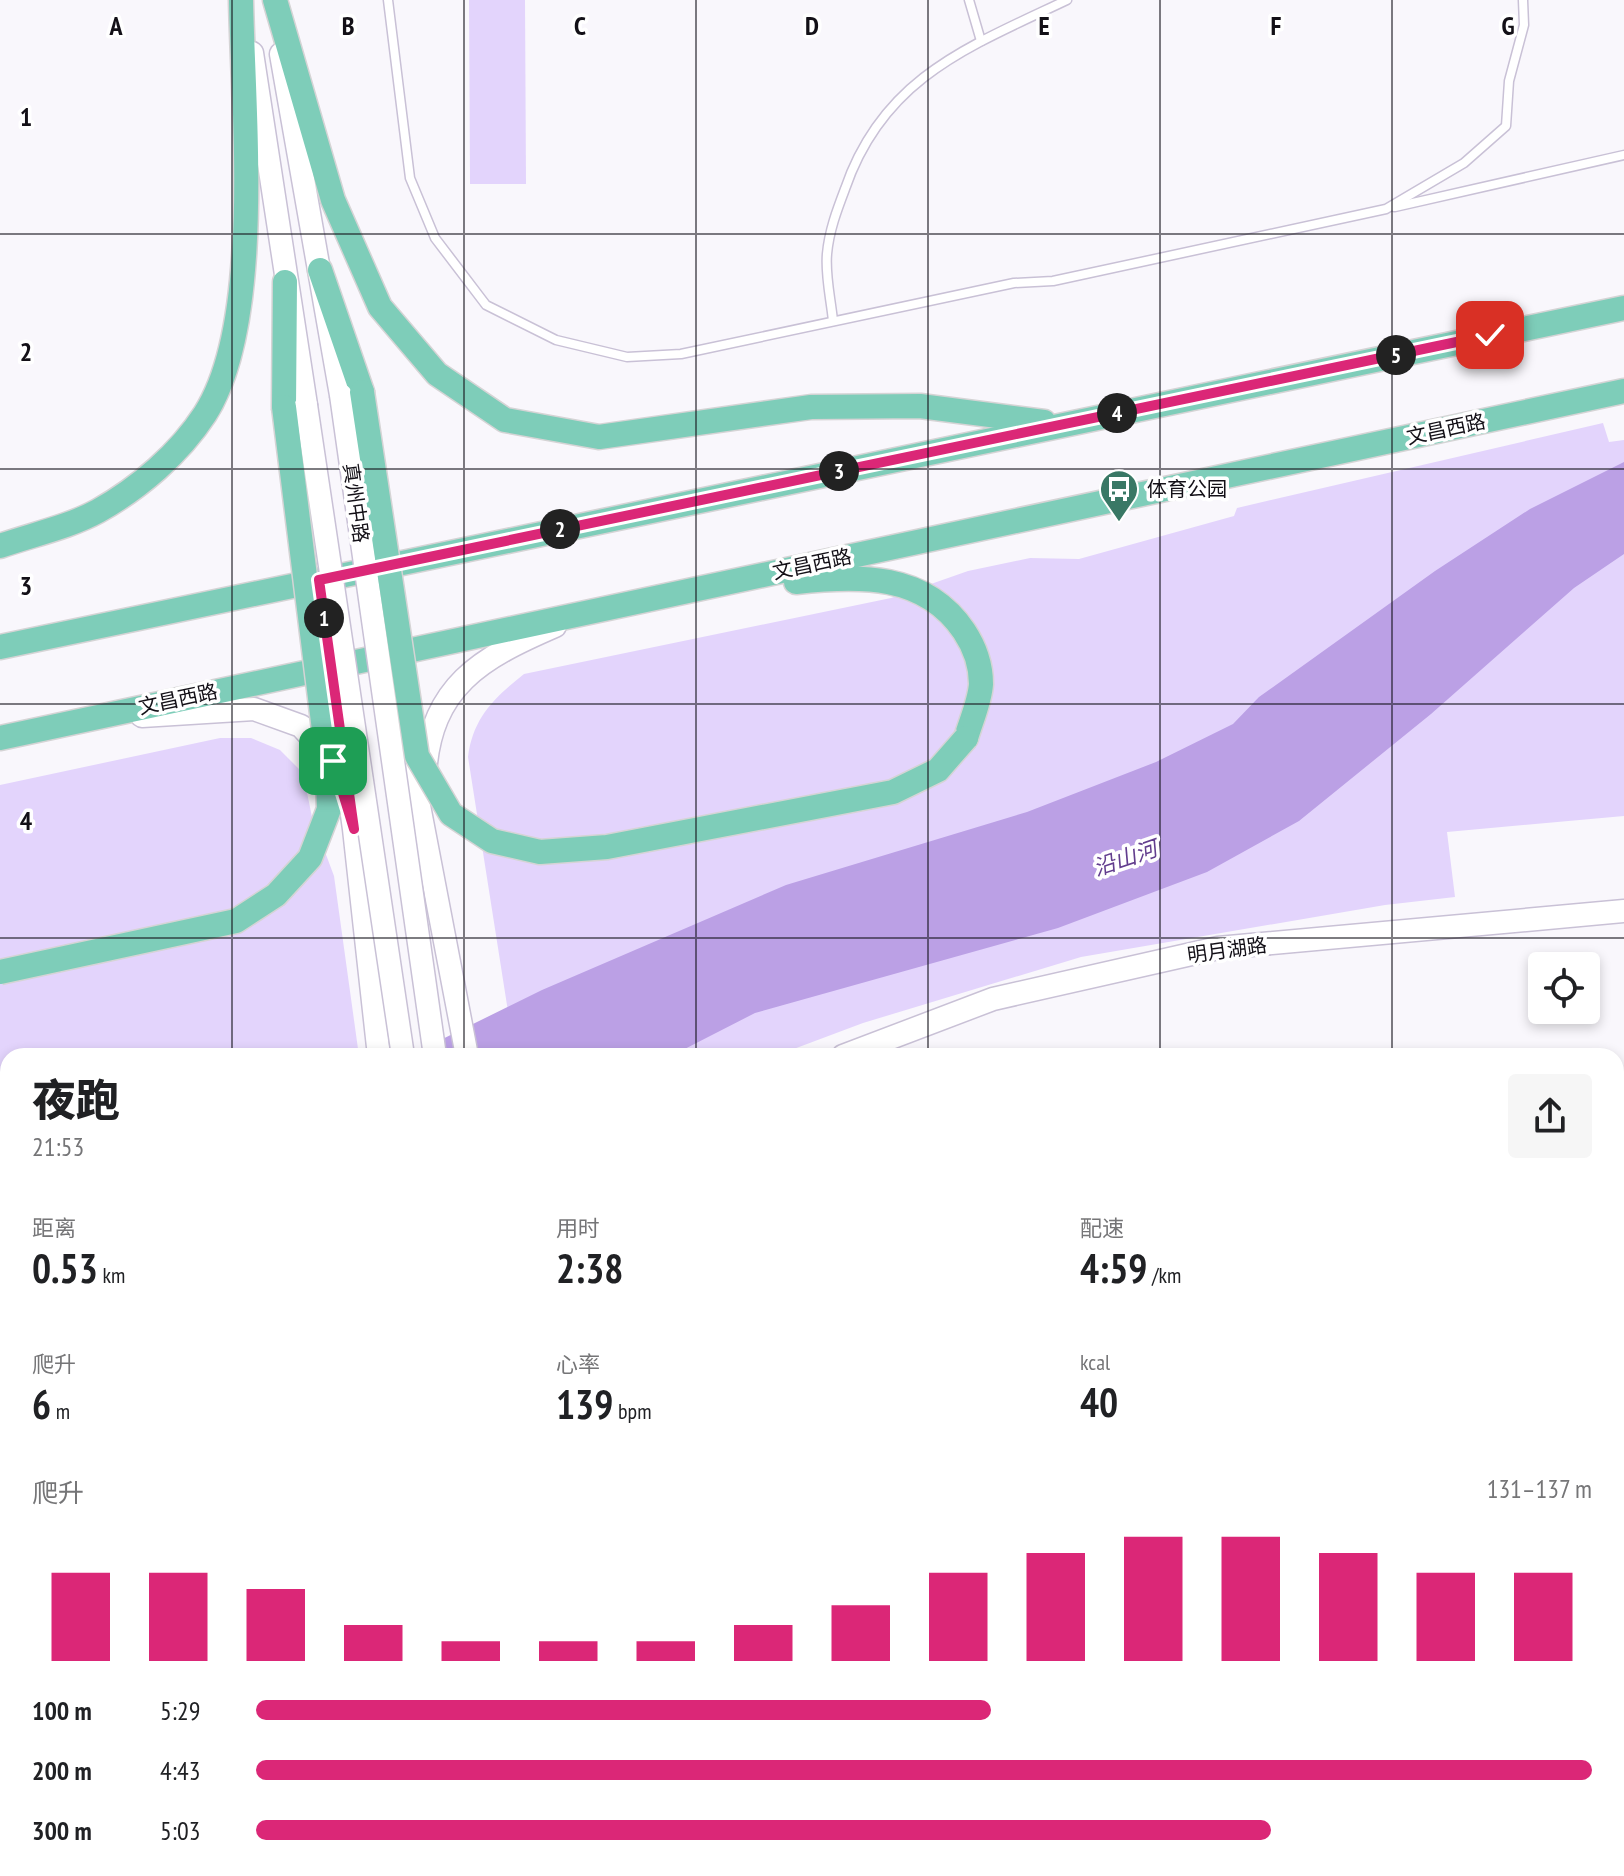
<!DOCTYPE html>
<html lang="zh">
<meta charset="utf-8">
<style>
:root{--surface:#fff;--page:#f6f6f6;--text:#202124;--muted:#757577;--accent:#db2777}
body{margin:0;font-family:"PT Sans Narrow","Noto Sans SC",sans-serif;background:var(--page);color:var(--text);height:100vh;display:flex;flex-direction:column;font-size:30px;white-space:nowrap}
*{box-sizing:border-box;margin:0}
p{font-size:26px;color:var(--muted)}
.icon{flex:none;width:44px;height:44px;fill:none;stroke:currentColor;stroke-width:2;stroke-linecap:round;stroke-linejoin:round}
.map{position:relative;flex:1;overflow:hidden}
.side{position:absolute;left:0px;top:1048px;width:1624px;height:828px;display:flex;flex-direction:column;background:var(--surface);border-radius:24px 24px 0 0;box-shadow:0 4px 12px #0003}
.side>*{flex:none}
.buttons{position:absolute;left:1528px;top:952px;display:grid;gap:16px}
.buttons a{display:grid;place-items:center;width:72px;height:72px;border-radius:8px;background:var(--surface);box-shadow:0 4px 12px #0003;font-size:40px}
.pin{position:absolute;display:grid;place-items:center;width:68px;height:68px;color:#fff;margin:-34px;border-radius:16px;box-shadow:0 4px 12px #0006}
.km{position:absolute;width:40px;height:40px;margin:-20px;border-radius:50%;background:#222;color:#fff;font-size:22px;line-height:40px;text-align:center}
.round{display:grid;place-items:center;flex:none;width:84px;height:84px;border-radius:8px;background:var(--page)}
.overview{display:flex;align-items:center;justify-content:space-between;height:136px;padding:0 32px}
h1{font-size:44px;font-weight:800;line-height:60px}
.figures{display:grid;grid-template-columns:repeat(3,1fr);gap:12px;height:136px;padding:8px 32px}
.figures div{display:grid;align-content:center}
.figures b{font-size:40px;font-weight:800}
.figures small{font-size:22px;font-weight:400}
.figures p{font-size:22px}
.chart{height:224px;padding:16px 32px}
.chart p{display:flex;justify-content:space-between}
.chart svg{width:100%;height:144px;margin-top:8px;stroke:var(--accent);stroke-width:6}
ul{padding:0 32px;list-style:none;font-size:26px}
li{display:grid;grid-template-columns:128px 96px 1fr;align-items:center;height:60px}
li i{height:20px;border-radius:10px;background:var(--accent)}
.map>svg:first-child{display:block}
.green{fill:#e3d4fc}
.water{fill:#bba0e5}
.lines{fill:none;stroke-linecap:round;stroke-linejoin:round}
.lane-casing{stroke:#c9c1d6;stroke-width:11}
.secondary-casing{stroke:#c9c1d6;stroke-width:25}
.primary-casing{stroke:#d5d4d5;stroke-width:27}
.lane{stroke:#fff;stroke-width:8}
.secondary{stroke:#fff;stroke-width:22}
.primary{stroke:#7ecdb9;stroke-width:24}
.secondary-bridge-casing{stroke:#c9c1d6;stroke-width:25;stroke-linecap:butt}
.primary-bridge-casing{stroke:#d5d4d5;stroke-width:27;stroke-linecap:butt}
.secondary-bridge{stroke:#fff;stroke-width:22}
.primary-bridge{stroke:#7ecdb9;stroke-width:24}
.route-casing{stroke:#fff;stroke-width:16}
.route{stroke:#db2777;stroke-width:10}
.grid{fill:none;stroke:#131017;stroke-width:2;stroke-opacity:0.55}
.labels{text-anchor:middle;dominant-baseline:central;stroke-width:7;stroke-linejoin:round;paint-order:stroke}
.street-label{font-size:20px;fill:#131017;stroke:#fff}
.poi-label{font-size:20px;fill:#131017;stroke:#fff;text-anchor:start}
.water-label{font-size:22px;font-style:italic;fill:#623d8e;stroke:#fff}
.grid-label{font-size:26px;text-anchor:middle;font-weight:bold;fill:#131017;stroke:#fff;stroke-width:7;stroke-linejoin:round;paint-order:stroke}
</style>
<div class="map">
<svg width="1624" height="1876" viewBox="0 0 1624 1876">
<rect width="100%" height="100%" fill="#f9f7fc"/>
<g class="green">
<polygon points="469,0 525,0 526,184 470,184"/>
<path d="M1603,423L1609,442L1624,440V816L1447,832L1455,897L1385,905L1081,957L863,1023L775,1056H515L468,757C473,718 494,698 524,674L891,598L968,571L1030,558L1079,559L1234,516L1237,508Z"/>
<polygon points="220,738 251,738 280,750 303,773 312,817 334,876 359,1056 8,1056 8,1262 0,1266 0,785"/>
</g>
<g class="water">
<polygon points="1624,462 1624,554 1574,588 1431,714 1299,821 1207,872 1058,928 755,1013 671,1056 408,1056 542,990 786,885 1027,812 1156,762 1233,724 1259,697 1435,571 1530,509"/>
<polygon points="8,1262 8,1386 0,1389 0,1266"/>
</g>
<g class="lines">
<defs>
<g id="lane">
<polyline points="388,0 410,178 435,238 486,305 556,340 627,357 681,354 1014,283 1053,281 1386,209 1464,163 1506,126 1509,81 1524,25 1523,0"/>
<polyline points="969,0 981,41"/>
<polyline points="1395,207 1624,155"/>
<path d="M833,321C831,300 825,275 827,254C829,231 837,210 845,189C883,78 968,47 1067,0"/>
</g>
<g id="secondary">
<polyline points="252,53 306,405"/>
<polyline points="281,54 341,395"/>
<polyline points="319,580 354,829 379,1056"/>
<polyline points="142,716 254,709 301,726 333,761"/>
<polyline points="407,743 467,1056"/>
<path d="M425,775C430,686 481,658 555,626"/>
<polyline points="843,1056 993,999 1218,948 1624,911"/>
<polyline points="513,1868 515,1876"/>
<polyline points="542,1868 544,1876"/>
<polyline points="576,1868 578,1876"/>
<polyline points="608,1868 609,1876"/>
</g>
<g id="primary">
<polyline points="275,0 333,200 380,307 437,374 505,420 599,437 811,407 920,406 1044,422"/>
<polyline points="320,270 362,392"/>
<polyline points="284,407 285,282"/>
<path d="M0,546C31,535 69,527 98,511C139,488 179,454 205,414C264,322 243,110 241,0"/>
<path d="M796,582C859,575 925,573 964,631C974,646 981,665 981,684C980,701 971,721 966,738"/>
<polyline points="0,647 1624,308"/>
<polyline points="0,738 1624,391"/>
</g>
</defs>
<use href="#lane" class="lane-casing"/>
<use href="#secondary" class="secondary-casing"/>
<use href="#primary" class="primary-casing"/>
<use href="#lane" class="lane"/>
<use href="#secondary" class="secondary"/>
<use href="#primary" class="primary"/>
<defs>
<g id="secondary-bridge">
<polyline points="341,395 435,1056"/>
<polyline points="306,405 403,1056"/>
</g>
<g id="primary-bridge">
<polyline points="362,392 417,756 451,814 492,841 540,852 607,847 893,792 938,770 966,738"/>
<polyline points="0,972 236,921 276,895 310,858 329,809 327,754 284,407"/>
</g>
</defs>
<use href="#secondary-bridge" class="secondary-bridge-casing"/>
<use href="#primary-bridge" class="primary-bridge-casing"/>
<use href="#secondary-bridge" class="secondary-bridge"/>
<use href="#primary-bridge" class="primary-bridge"/>
</g>
<g class="lines">
<defs>
<polyline id="route" points="333,761 354,829 319,580 1490,335"/>
</defs>
<use href="#route" class="route-casing"/>
<use href="#route" class="route"/>
</g>
<path class="grid" d="M232,0V1056M464,0V1056M696,0V1056M928,0V1056M1160,0V1056M1392,0V1056M0,234H1624M0,469H1624M0,704H1624M0,938H1624M0,1172H8M1616,1172H1624M0,1407H8M1616,1407H1624M0,1642H8M1616,1642H1624M232,1868V1876M464,1868V1876M696,1868V1876M928,1868V1876M1160,1868V1876M1392,1868V1876"/>
<defs>
<symbol id="bus-pin" viewBox="-11 -11 22 30"><path d="M0 17L-7.5 6A9.5 9.5 0 1 1 7.5 6Z" fill="#397865" stroke="#fff"/><path d="M-5-6H5V4H4V6H2V4H-2V6H-4V4H-5ZM-3.5-4V0h7V-4ZM-3.5 1.2v1.5H-2V1.2ZM2 1.2v1.5H3.5V1.2Z" fill="#fff"/></symbol>
</defs>
<g fill-rule="evenodd">
<use href="#bus-pin" x="1097" y="467" width="44" height="60"/>
</g>
<g class="labels">
<g class="street-label">
<text transform="translate(1446 429) rotate(-12)">文昌西路</text>
<text transform="translate(356 503) rotate(82)">真州中路</text>
<text transform="translate(812 564) rotate(-12)">文昌西路</text>
<text transform="translate(178 699) rotate(-12)">文昌西路</text>
<text transform="translate(1227 950) rotate(-8)">明月湖路</text>
</g>
<g class="poi-label">
<text x="1147" y="489">体育公园</text>
</g>
<g class="water-label">
<text transform="translate(1125 858) rotate(-19)">沿山河</text>
</g>
</g>
<g class="grid-label">
<text x="116" y="35">A</text>
<text x="348" y="35">B</text>
<text x="580" y="35">C</text>
<text x="812" y="35">D</text>
<text x="1044" y="35">E</text>
<text x="1276" y="35">F</text>
<text x="1508" y="35">G</text>
<text x="26" y="126">1</text>
<text x="26" y="361">2</text>
<text x="26" y="595">3</text>
<text x="26" y="830">4</text>
</g>
</svg>
<div class="buttons">
<a><svg class="icon" aria-label="locate" viewBox="0 0 24 24"><circle cx="12" cy="12" r="6"/><path d="M12 2v4M12 18v4M2 12h4M18 12h4"/></svg></a>
</div>
<div class="pin" style="left:333px;top:761px;background:#1e9e55"><svg class="icon" aria-label="arrive" viewBox="0 0 24 24"><path d="M6 21V4h12l-3 4 3 4H6"/></svg></div>
<div class="pin" style="left:1490px;top:335px;background:#d93025"><svg class="icon" aria-label="check" viewBox="0 0 24 24"><path d="M5 12l5 5 9-10"/></svg></div>
<b class="km" style="left:324px;top:618px">1</b>
<b class="km" style="left:560px;top:529px">2</b>
<b class="km" style="left:839px;top:471px">3</b>
<b class="km" style="left:1117px;top:413px">4</b>
<b class="km" style="left:1396px;top:355px">5</b>
<section class="side">
<div class="overview"><div><h1>夜跑</h1><p>21:53</p></div><a class="round"><svg class="icon" aria-label="share" viewBox="0 0 24 24"><path d="M12 15V3M7 8l5-5 5 5M5 13v7h14v-7"/></svg></a></div>
<div class="figures">
<div><p>距离</p><b>0.53<small> km</small></b></div>
<div><p>用时</p><b>2:38</b></div>
<div><p>配速</p><b>4:59<small> /km</small></b></div>
</div>
<div class="figures">
<div><p>爬升</p><b>6<small> m</small></b></div>
<div><p>心率</p><b>139<small> bpm</small></b></div>
<div><p>kcal</p><b>40</b></div>
</div>
<div class="chart"><p><span>爬升</span>131–137 m</p>
<svg viewBox="0 0 160 44" preserveAspectRatio="none"><path d="M5 44V17M15 44V17M25 44V22M35 44V33M45 44V38M55 44V38M65 44V38M75 44V33M85 44V27M95 44V17M105 44V11M115 44V6M125 44V6M135 44V11M145 44V17M155 44V17"/></svg>
</div>
<ul>
<li><b>100 m</b>5:29<i style="width:55%"></i></li>
<li><b>200 m</b>4:43<i style="width:100%"></i></li>
<li><b>300 m</b>5:03<i style="width:76%"></i></li>
</ul>
</section>
</div>
